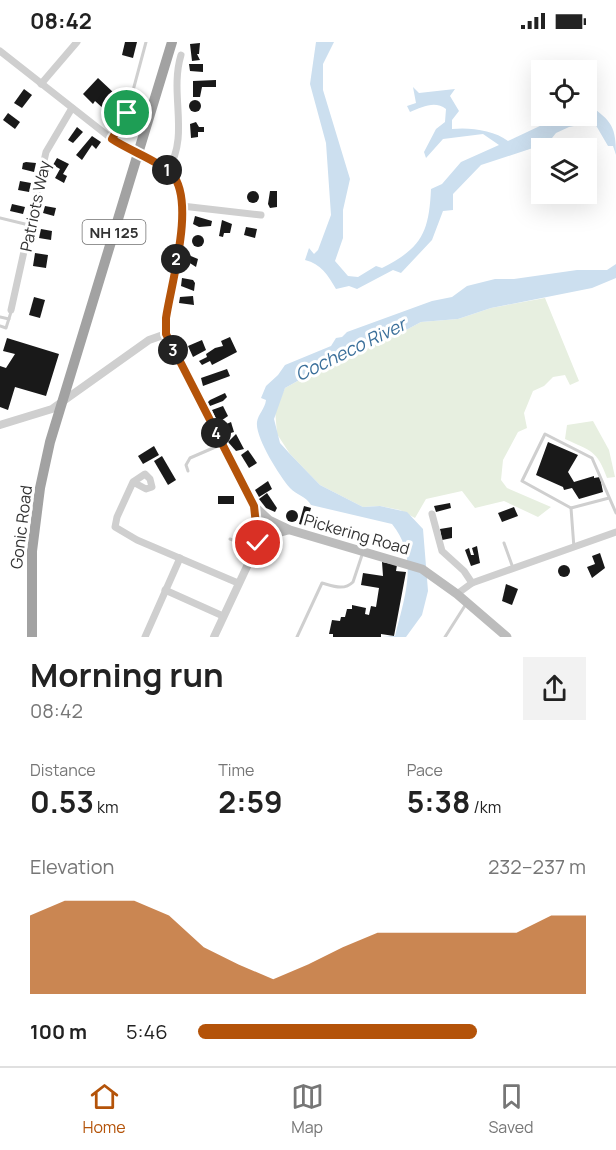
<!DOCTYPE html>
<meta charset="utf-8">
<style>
:root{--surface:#fff;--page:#f2f2f2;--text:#222;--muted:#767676;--line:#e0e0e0;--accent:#b45309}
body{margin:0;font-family:Manrope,sans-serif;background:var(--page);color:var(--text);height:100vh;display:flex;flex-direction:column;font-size:22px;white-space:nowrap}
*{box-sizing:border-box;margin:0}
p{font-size:20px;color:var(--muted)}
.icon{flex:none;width:33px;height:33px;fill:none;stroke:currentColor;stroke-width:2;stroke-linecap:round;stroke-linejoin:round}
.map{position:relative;height:595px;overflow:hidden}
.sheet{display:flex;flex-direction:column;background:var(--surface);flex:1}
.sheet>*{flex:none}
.buttons{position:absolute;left:531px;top:18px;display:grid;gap:12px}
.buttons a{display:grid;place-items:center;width:66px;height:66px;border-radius:0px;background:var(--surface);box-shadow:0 6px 24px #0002;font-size:30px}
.pin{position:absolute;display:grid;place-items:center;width:51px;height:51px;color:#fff;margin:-26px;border:3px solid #fff;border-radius:50%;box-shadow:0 2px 6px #0007}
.km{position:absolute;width:30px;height:30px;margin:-15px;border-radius:50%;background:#222;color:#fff;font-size:16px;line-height:30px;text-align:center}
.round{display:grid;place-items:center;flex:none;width:63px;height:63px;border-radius:0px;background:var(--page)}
.summary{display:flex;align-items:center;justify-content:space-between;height:102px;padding:0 30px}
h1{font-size:33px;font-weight:700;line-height:45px}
.metrics{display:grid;grid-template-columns:repeat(3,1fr);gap:9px;height:102px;padding:6px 30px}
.metrics div{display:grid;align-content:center}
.metrics b{font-size:30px;font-weight:700}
.metrics small{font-size:16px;font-weight:400}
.metrics p{font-size:16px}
.chart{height:168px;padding:12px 30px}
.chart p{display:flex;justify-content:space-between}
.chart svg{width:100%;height:108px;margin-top:6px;fill:var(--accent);opacity:.7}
ul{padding:0 30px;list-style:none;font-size:20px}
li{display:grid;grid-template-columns:96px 72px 1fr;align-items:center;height:45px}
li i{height:15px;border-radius:8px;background:var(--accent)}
.status{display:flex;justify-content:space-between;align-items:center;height:42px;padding:0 30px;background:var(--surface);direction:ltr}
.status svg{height:16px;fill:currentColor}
.tabs{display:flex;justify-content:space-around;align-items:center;height:84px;border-top:2px solid var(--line);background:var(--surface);font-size:16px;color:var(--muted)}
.tabs a{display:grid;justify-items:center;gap:3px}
.tabs .selected{color:var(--accent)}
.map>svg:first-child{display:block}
.green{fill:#e7efe0}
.water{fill:#ccdfef}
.building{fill:#191919}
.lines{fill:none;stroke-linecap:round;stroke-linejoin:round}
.service{stroke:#cfcfcf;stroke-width:3}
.minor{stroke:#cfcfcf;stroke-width:7}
.tertiary{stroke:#cfcfcf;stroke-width:8}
.secondary{stroke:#bcbcbc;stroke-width:9}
.trunk{stroke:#a2a2a2;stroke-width:10}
.route-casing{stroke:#fff;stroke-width:12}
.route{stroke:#b45309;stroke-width:8}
.labels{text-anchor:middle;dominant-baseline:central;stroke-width:6;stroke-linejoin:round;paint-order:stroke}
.shield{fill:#fff;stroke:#707070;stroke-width:1.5}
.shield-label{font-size:15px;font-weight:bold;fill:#323232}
.street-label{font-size:16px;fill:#323232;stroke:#fff}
.water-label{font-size:18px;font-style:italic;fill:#3a6f9a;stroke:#fff}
</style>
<div class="status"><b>08:42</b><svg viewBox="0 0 49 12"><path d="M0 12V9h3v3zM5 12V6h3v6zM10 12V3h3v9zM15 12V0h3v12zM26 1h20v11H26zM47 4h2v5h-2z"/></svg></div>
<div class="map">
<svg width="616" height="595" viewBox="0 0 616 595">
<rect width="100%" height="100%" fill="#fff"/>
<g class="green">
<polygon points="545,256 579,339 570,343 565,333 553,335 544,344 533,349 524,371 527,386 518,390 503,418 501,438 507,446 551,465 538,475 504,459 475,466 462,449 426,457 415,476 400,468 380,464 363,465 320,443 290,412 277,392 275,367 285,346 346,312 393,295 421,280 458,277 491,266"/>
<path d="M593,379L609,408L615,435L607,436C597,408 591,409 565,397L567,383Z"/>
</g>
<g class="water">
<path d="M316,0H334L323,22V48L350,137L343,168V196L335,219L348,234L358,235L376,224L382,226C422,206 429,190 431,147L442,142L461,120L499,103L483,92L443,97L426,116L424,110L436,87L445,80L446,67C435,58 422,65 410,70L407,64L416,61L413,45L419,51L455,47L450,54L459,69L452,78V87C469,85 494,88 508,99L542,83L553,74H586L587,62L589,63C612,79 616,85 616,113L613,104H608L594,80L569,85L556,91L548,101L481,123L453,152V168L443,169L432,198L401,231L393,228L357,247L349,244L336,247C328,233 321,222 305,218L309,206L314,212L318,208L331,173L326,101L310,42Z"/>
<path d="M616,222V236L592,246L491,266L458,277L421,280L393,295L346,312L285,346L274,377L280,401L290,412L320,443L363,465L380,464L407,470L423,487L428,549L422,573L406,595H382L395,594C404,557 420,516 392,482L311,463C306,454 296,453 290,446C279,433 255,395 257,380C258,372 265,367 266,358L261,356L266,344L278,333L285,323L331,304L336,296L342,295L347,290L432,259L452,255L467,244L495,237H514L577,228H607Z"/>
</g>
<g class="building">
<polygon points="125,0 137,0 133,16 122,13"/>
<polygon points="200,1 199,12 197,12 200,18 192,19 190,2"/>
<polygon points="189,22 203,22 203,30 190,29"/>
<polygon points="98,36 114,51 116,56 113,59 125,70 117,79 95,59 93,62 83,52"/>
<polygon points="216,38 216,45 202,45 200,55 193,55 193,39"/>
<polygon points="24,47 32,53 22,66 14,61"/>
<circle cx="195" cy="64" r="6"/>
<polygon points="8,71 20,80 15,87 3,78"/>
<polygon points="196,80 199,85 204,85 204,90 198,90 198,95 191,96 190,82"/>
<polygon points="77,85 83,90 73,101 68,98"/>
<polygon points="92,94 101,100 96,107 92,103 82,118 76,113"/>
<polygon points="57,116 69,122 63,132 67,134 64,141 55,136 60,127 53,123"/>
<polygon points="26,120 36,121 34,130 22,127 23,121"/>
<polygon points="20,139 31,141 29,150 18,148"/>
<polygon points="270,149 277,149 277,165 270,166 268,162"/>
<circle cx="253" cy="155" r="6"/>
<polygon points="12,162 25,165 23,172 10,169"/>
<polygon points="45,164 56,166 54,174 43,171"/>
<polygon points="195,174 212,179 211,184 199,185 193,182"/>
<polygon points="222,178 232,182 230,191 224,191 223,195 219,194"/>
<polygon points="246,185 257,187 255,196 244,193"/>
<polygon points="41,187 52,189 51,198 39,196"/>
<circle cx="198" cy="199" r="6"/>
<polygon points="35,211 48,213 46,226 33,224"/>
<polygon points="186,212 198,217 196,225 185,218"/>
<polygon points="182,236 193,238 195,241 194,249 181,244"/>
<polygon points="193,254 194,263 179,261 180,255"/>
<polygon points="34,255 45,258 40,276 29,273"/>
<polygon points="230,295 237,310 212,323 210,319 202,323 199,319 207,315 206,312 215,306 223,304 221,299"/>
<polygon points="7,296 59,312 46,354 15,345 8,368 0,365 0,324 6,326 15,312 3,309"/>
<polygon points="202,298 206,308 193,315 188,304"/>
<polygon points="227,327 230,334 203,344 201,336"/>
<polygon points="225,351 227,355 223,359 210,364 208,360 210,358"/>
<polygon points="223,364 228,374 218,381 212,368"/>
<polygon points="231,380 234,390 224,393 222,384"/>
<polygon points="236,392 244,407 236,409 228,400"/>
<polygon points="548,400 578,413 568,430 574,440 594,434 594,436 600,435 603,450 579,457 572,446 564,448 563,445 536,433"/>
<polygon points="154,404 159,413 143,422 138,414"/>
<polygon points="248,408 257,421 249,426 241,413"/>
<polygon points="162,414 176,438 168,443 154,419"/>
<polygon points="268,439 272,447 259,455 255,448"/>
<polygon points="267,451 277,466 275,470 266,466 259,457"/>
<rect x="218" y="454" width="16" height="8"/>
<polygon points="450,461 451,466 436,470 434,464"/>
<polygon points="304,464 311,466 306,484 299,482"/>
<polygon points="514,465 518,474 502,480 498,471"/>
<circle cx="292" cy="474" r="6"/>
<polygon points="452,485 452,496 442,498 440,487"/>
<polygon points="477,504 480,521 471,524 465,508 469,506 471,513 474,513 472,506"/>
<polygon points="600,511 605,526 592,536 587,525 595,522 592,514"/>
<polygon points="382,520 397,523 396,529 406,530 394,594 381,592 381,595 333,595 333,592 329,592 332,578 340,579 341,575 345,575 347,567 352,567 352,563 366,566 365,572 369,573 371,564 376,565 379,546 361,543 363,531 383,534"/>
<circle cx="564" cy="529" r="6"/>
<polygon points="506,542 518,547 512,563 502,559"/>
</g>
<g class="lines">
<g class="service">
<polyline points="114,96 127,71 146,0"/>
<polyline points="0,176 29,183"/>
<polyline points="0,275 9,277"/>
<polyline points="0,284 6,286 11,270"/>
<polyline points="188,429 186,423 190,416 220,403"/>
<polyline points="609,456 571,466 522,439 545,392 592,416 616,471"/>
<polyline points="571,466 574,506"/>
<polyline points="230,497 254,506"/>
<polyline points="504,501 513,526"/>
<path d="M297,595L322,541C333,544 344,549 353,540L363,510"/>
<polyline points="445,595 466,562"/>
</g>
<g class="minor">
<polyline points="0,9 112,97 138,113"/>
<polyline points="41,42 77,0"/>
<path d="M168,128C190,92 169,53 181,13"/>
<polyline points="182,164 261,173"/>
<polyline points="11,268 46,110 72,66"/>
<polyline points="133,440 146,447 152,445 150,437 145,432 133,440 117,475 115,485 137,498 238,541"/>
<polyline points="432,472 442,509 464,529 472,541"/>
<polyline points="165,548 223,574"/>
<polyline points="457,552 472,541 616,490"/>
<polyline points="145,595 180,516"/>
</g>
<g class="tertiary">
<polyline points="0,383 52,367 149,298 166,292"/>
<polyline points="214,595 258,501 258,485 269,478 270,490 258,501"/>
</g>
<g class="secondary">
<path d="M138,113C150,119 165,123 174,134C195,162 171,242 166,276V292L254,464L269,478L290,488L422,527L457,552L507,595"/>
<polyline points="254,464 258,485"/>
<polyline points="267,494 288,488"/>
</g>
<polyline class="trunk" points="32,595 32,509 40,446 50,400 172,0"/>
</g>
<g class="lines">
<defs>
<path id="route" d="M127,71L112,97C128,108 161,120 172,132C196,159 171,242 166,276V292L254,464L258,501"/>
</defs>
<use href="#route" class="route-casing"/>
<use href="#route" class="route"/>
</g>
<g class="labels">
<rect class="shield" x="82.5" y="178" width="63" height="24" rx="4.5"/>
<g class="shield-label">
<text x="114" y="190">NH 125</text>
</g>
<g class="street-label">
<text transform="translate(35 164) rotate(-78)">Patriots Way</text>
<text transform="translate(21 485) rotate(-83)">Gonic Road</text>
<text transform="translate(357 492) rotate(16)">Pickering Road</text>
</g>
<g class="water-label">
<text transform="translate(350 307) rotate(-26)">Cocheco River</text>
</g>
</g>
</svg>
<div class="buttons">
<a><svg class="icon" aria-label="locate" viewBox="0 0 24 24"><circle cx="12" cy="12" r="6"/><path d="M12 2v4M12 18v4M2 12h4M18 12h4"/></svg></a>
<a><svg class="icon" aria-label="layers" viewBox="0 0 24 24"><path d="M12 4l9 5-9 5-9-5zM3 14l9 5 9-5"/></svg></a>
</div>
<div class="pin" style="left:127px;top:71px;background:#1e9e55"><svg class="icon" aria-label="arrive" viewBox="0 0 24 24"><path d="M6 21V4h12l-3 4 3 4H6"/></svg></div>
<div class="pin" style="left:258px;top:501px;background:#d93025"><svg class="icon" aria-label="check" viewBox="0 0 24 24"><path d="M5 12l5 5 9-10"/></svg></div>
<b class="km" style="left:167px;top:128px">1</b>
<b class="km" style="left:176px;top:217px">2</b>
<b class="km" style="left:173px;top:308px">3</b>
<b class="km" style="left:216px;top:391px">4</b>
</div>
<section class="sheet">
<div class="summary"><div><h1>Morning run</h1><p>08:42</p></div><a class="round"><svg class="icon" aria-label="share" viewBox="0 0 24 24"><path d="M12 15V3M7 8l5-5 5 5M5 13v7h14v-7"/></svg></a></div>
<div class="metrics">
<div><p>Distance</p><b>0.53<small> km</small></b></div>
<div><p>Time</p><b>2:59</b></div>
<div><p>Pace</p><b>5:38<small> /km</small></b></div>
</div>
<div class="chart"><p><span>Elevation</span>232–237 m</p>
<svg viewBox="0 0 160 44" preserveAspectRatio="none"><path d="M0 44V12L10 6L20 6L30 6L40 12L50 25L60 32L70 38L80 32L90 25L100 19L110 19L120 19L130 19L140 19L150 12L160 12V44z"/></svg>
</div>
<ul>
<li><b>100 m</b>5:46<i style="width:72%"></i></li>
</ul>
</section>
<nav class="tabs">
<a class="selected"><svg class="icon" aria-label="home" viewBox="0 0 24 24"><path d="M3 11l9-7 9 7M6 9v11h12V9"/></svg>Home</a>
<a><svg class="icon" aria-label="map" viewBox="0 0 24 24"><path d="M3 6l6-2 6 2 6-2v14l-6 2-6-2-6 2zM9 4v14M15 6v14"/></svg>Map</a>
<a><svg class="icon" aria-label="saved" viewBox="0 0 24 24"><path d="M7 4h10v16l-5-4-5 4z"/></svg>Saved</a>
</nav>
